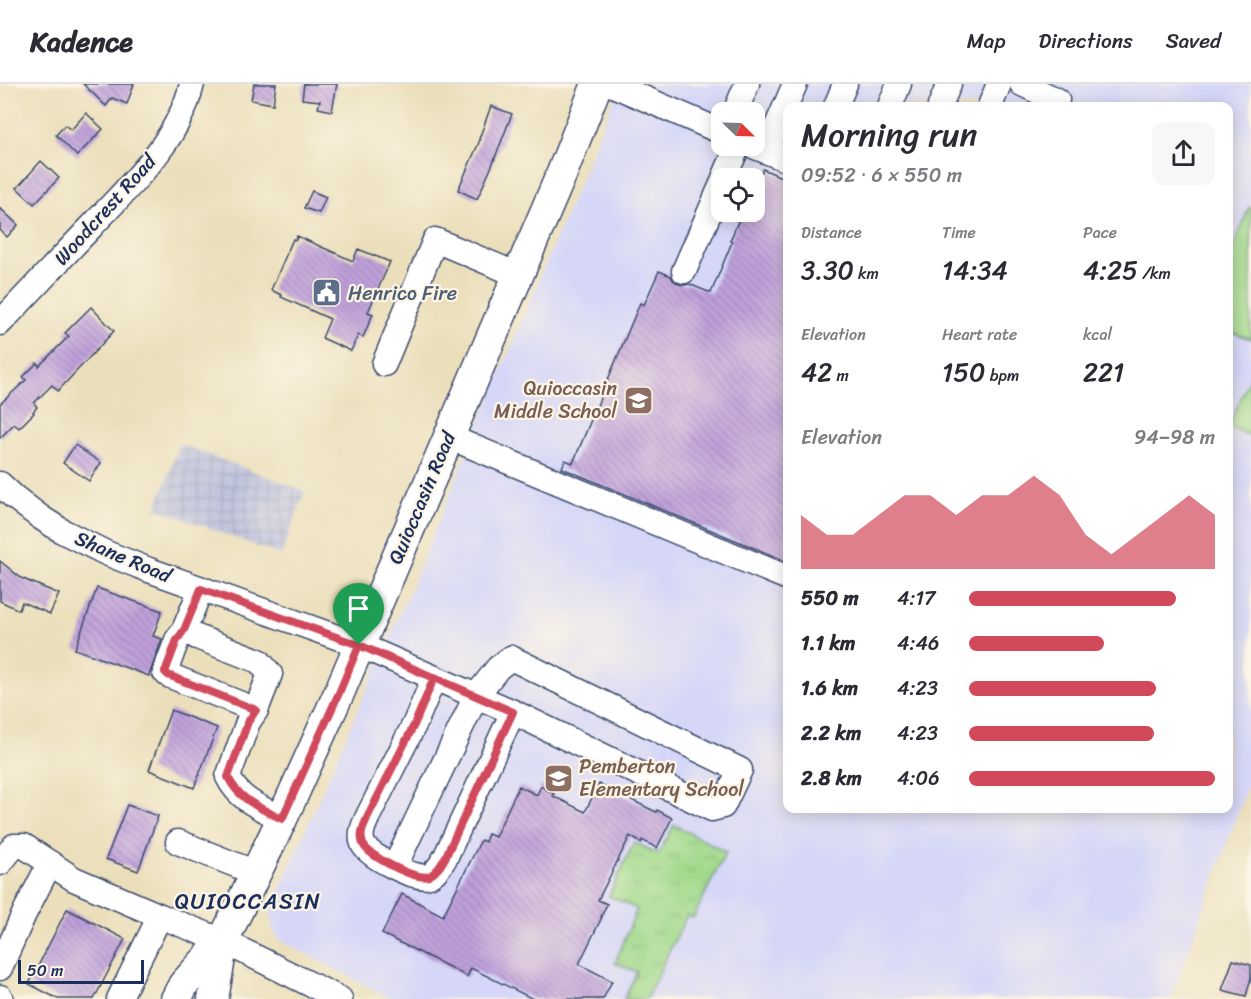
<!DOCTYPE html>
<meta charset="utf-8">
<style>
:root{--surface:#fff;--page:#f7f7f7;--text:#2b2b33;--muted:#7c7c81;--line:#e1e1e2;--accent:#d1495b}
body{margin:0;font-family:Sriracha,sans-serif;background:var(--page);color:var(--text);height:100vh;display:flex;flex-direction:column;font-size:22px;white-space:nowrap}
*{box-sizing:border-box;margin:0}
p{font-size:20px;color:var(--muted)}
.icon{flex:none;width:33px;height:33px;fill:none;stroke:currentColor;stroke-width:2;stroke-linecap:round;stroke-linejoin:round}
.map{position:relative;flex:1;overflow:hidden}
.drawer{position:absolute;left:783px;top:18px;width:450px;height:711px;display:flex;flex-direction:column;background:var(--surface);border-radius:12px;box-shadow:0 3px 15px #0003}
.drawer>*{flex:none}
.needle{width:39px;rotate:113deg}
.fabs{position:absolute;left:711px;top:18px;display:grid;gap:12px}
.fabs a{display:grid;place-items:center;width:54px;height:54px;border-radius:12px;background:var(--surface);box-shadow:0 3px 15px #0003;font-size:30px}
.scale{position:absolute;left:18px;bottom:15px;width:126px;box-sizing:border-box;padding-left:6px;border:3px solid #1b2f5e;border-top:0;font-size:16px;line-height:21px;white-space:nowrap;color:#1b2f5e;-webkit-text-stroke:4px #fcf5e5;paint-order:stroke}
.pin{position:absolute;display:grid;place-items:center;width:51px;height:51px;color:#fff;margin:-62px -26px;border-radius:50% 50% 50% 0;rotate:-45deg;box-shadow:0 0 6px #0007}
.pin .icon{rotate:45deg}
.round{display:grid;place-items:center;flex:none;width:63px;height:63px;border-radius:12px;background:var(--page)}
.headline{display:flex;align-items:center;justify-content:space-between;height:102px;padding:0 18px}
h1{font-size:33px;font-weight:600;line-height:45px}
.figures{display:grid;grid-template-columns:repeat(3,1fr);gap:9px;height:102px;padding:6px 18px}
.figures div{display:grid;align-content:center}
.figures b{font-size:26px;font-weight:600}
.figures small{font-size:16px;font-weight:400}
.figures p{font-size:16px}
.chart{height:168px;padding:12px 18px}
.chart p{display:flex;justify-content:space-between}
.chart svg{width:100%;height:108px;margin-top:6px;fill:var(--accent);opacity:.7}
ul{padding:0 18px;list-style:none;font-size:20px}
li{display:grid;grid-template-columns:96px 72px 1fr;align-items:center;height:45px}
li i{height:15px;border-radius:8px;background:var(--accent)}
header{display:flex;align-items:center;gap:36px;box-sizing:border-box;height:84px;padding:0 30px;background:var(--surface);border-bottom:2px solid var(--line)}
header strong{font-size:28px}
nav{display:flex;gap:33px;margin-inline-start:auto;font-size:21px}
.map>svg:first-child{display:block}
.built{fill:#d6d7f8;fill-rule:evenodd}
.industrial{fill:url(#industrial-grid)}
.grass{fill:url(#grass-tufts);stroke:#5e8474;stroke-width:1.5}
.pitch{fill:#a0d98b;stroke:#5e8474;stroke-width:1.5}
.building{fill:url(#building-back-hatch)}
.lines{fill:none;stroke-linecap:round;stroke-linejoin:round}
.minor-casing{stroke:#3a496c;stroke-width:27}
.major-casing{stroke:#3a496c;stroke-width:33}
.minor{stroke:#fff;stroke-width:24}
.major{stroke:#fff;stroke-width:30}
.route-casing{stroke:#fff;stroke-width:12}
.route{stroke:#d1495b;stroke-width:8}
.labels{text-anchor:middle;dominant-baseline:central;stroke-width:4.5;stroke-linejoin:round;paint-order:stroke}
.street-label{font-size:20px;fill:#1b2f5e;stroke:#fcf5e5}
.service-label{font-size:20px;fill:#4e5e75;stroke:#fcf5e5;text-anchor:start}
.education-label{font-size:20px;fill:#785e54;stroke:#fcf5e5;text-anchor:end}
.quarter-label{font-size:22px;letter-spacing:1.5px;fill:#1b2f5e;stroke:#fcf5e5}
</style>
<header>
<strong>Kadence</strong>
<nav><a>Map</a><a>Directions</a><a>Saved</a></nav>
</header>
<div class="map">
<svg width="1251" height="915" viewBox="0 0 1251 915">
<defs>
<pattern id="industrial-grid" width="8" height="8" patternUnits="userSpaceOnUse" patternTransform="scale(1.5)"><rect width="8" height="8" fill="#bec2dd"/><path d="M0 4h8M4 0v8" fill="none" stroke="#a3a7c0"/></pattern>
<pattern id="grass-tufts" width="24" height="20" patternUnits="userSpaceOnUse" patternTransform="scale(1.5)"><rect width="24" height="20" fill="#a0d98b"/><path d="M3 7l-1-3M5 7V3M7 7l1-3M15 17l-1-3M17 17v-4M19 17l1-3" fill="none" stroke="#89bb7a"/></pattern>
<pattern id="building-back-hatch" width="6" height="6" patternUnits="userSpaceOnUse" patternTransform="scale(1.5)"><rect width="6" height="6" fill="#c0a1db"/><path d="M-1 5l2 2M0 0l6 6M5-1l2 2" fill="none" stroke="#9b84b5"/></pattern>
</defs>
<rect width="100%" height="100%" fill="#fcf5e5"/>
<filter id="ink" filterUnits="userSpaceOnUse"><feTurbulence type="fractalNoise" baseFrequency=".0167" numOctaves="2"/><feDisplacementMap in="SourceGraphic" scale="12" xChannelSelector="R" yChannelSelector="G"/><feConvolveMatrix kernelMatrix="1 2 1 2 8 2 1 2 1" color-interpolation-filters="sRGB"/></filter>
<filter id="wash" filterUnits="userSpaceOnUse"><feTurbulence type="fractalNoise" baseFrequency=".008" numOctaves="4" result="noise"/><feDisplacementMap in="SourceGraphic" scale="24" xChannelSelector="R" yChannelSelector="G"/><feGaussianBlur stdDeviation="1.35" result="paint"/><feColorMatrix in="noise" values="0 0 0 0 0 0 0 0 0 0 0 0 0 0 0 0 0 1.4 0 .05"/><feComposite in="paint" operator="in"/></filter>
<g filter="url(#wash)">
<rect width="100%" height="100%" fill="#ebdfbb"/>
<path class="built" d="M620,0H1251V693L1171,915H391L280,856L273,846L270,828L411,504ZM788,22H1228V724H788ZM722,28H754V62H722ZM722,94H754V128H722Z"/>
<polygon class="industrial" points="180,360 305,407 281,471 156,424"/>
<polygon class="grass" points="674,741 726,768 693,834 687,831 646,915 624,915 637,888 615,879 637,825 609,812 634,758 658,770"/>
<g class="pitch">
<polygon points="1249,123 1251,124 1251,255 1228,247 1229,176"/>
<polygon points="1251,290 1251,352 1229,342"/>
</g>
<g id="blocks">
<g class="building">
<polygon points="83,0 134,0 127,20 112,14 106,22"/>
<polygon points="254,0 276,0 273,20 251,16"/>
<polygon points="304,0 337,0 332,27 318,24 320,17 302,15"/>
<polygon points="491,22 512,30 491,84 477,115 458,106 480,56 479,55"/>
<polygon points="86,29 103,45 77,72 56,51 65,41 71,46"/>
<polygon points="41,77 59,94 34,120 17,104"/>
<polygon points="763,85 788,96 788,478 562,384 565,376 573,379 640,219 644,221 659,187 671,192 673,196 679,200 685,201 689,200 711,209 732,158 730,157 742,128 754,128 754,105"/>
<polygon points="312,107 326,113 319,129 304,124"/>
<polygon points="0,124 18,141 7,153 0,146"/>
<polygon points="297,152 353,177 358,165 390,178 368,228 373,230 363,253 358,251 351,267 322,254 330,235 281,213 282,211 271,206 293,155 296,156"/>
<polygon points="91,223 114,247 58,307 52,301 34,319 37,323 33,328 34,329 19,344 14,340 0,354 0,320 26,296 23,293 37,279 39,282 69,252 65,249"/>
<polygon points="75,361 101,379 89,397 63,379"/>
<polygon points="0,477 21,494 59,510 50,530 22,518 19,526 0,517"/>
<polygon points="97,504 162,527 153,552 162,555 149,592 75,565"/>
<polygon points="171,626 217,644 194,704 149,686"/>
<polygon points="599,700 656,728 657,726 672,734 657,764 642,756 641,759 630,752 598,816 607,820 601,833 602,833 579,880 612,897 603,915 533,915 471,884 467,893 455,886 382,850 402,810 443,832 481,756 485,758 488,750 495,753 519,702 537,711 541,702 554,710 553,712 585,728"/>
<polygon points="127,721 158,732 138,787 106,775"/>
<polygon points="67,825 125,855 94,915 58,915 29,900"/>
<polygon points="1233,876 1251,881 1251,894 1246,912 1222,906"/>
</g>
</g>
</g>
<g filter="url(#ink)">
<use href="#blocks" fill-opacity="0" stroke="#3a496c" stroke-width="1.5"/>
<g class="lines">
<defs>
<g id="minor">
<polyline points="611,0 722,48"/>
<polyline points="1022,0 1057,16 1054,22"/>
<polyline points="836,22 845,0"/>
<polyline points="890,22 899,0"/>
<polyline points="940,22 949,0"/>
<polyline points="990,22 999,0"/>
<polyline points="735,28 747,0"/>
<polyline points="753,62 788,76"/>
<polyline points="766,67 795,0"/>
<polyline points="724,94 738,62"/>
<polyline points="684,187 722,100"/>
<path d="M0,239C31,207 61,174 92,142C131,100 178,58 192,0"/>
<polyline points="384,280 435,156 518,191"/>
<polyline points="449,353 788,494"/>
<polyline points="0,400 14,413 40,433 62,447 106,469 149,486 359,561 513,628 712,725 723,722 740,686 511,574 498,584 476,612 395,782"/>
<polyline points="201,505 184,546 177,556 165,588 168,591 256,626"/>
<path d="M184,546L197,553L259,577L270,590L256,626L248,638L228,693C240,717 260,723 282,735"/>
<path d="M434,594L415,639L368,732C364,741 359,750 363,760C368,772 416,797 429,792C437,788 441,780 445,774L513,628"/>
<polyline points="178,758 256,789"/>
<polyline points="0,779 14,762 24,762 74,795 160,832"/>
<polyline points="0,884 24,830 50,779"/>
<polyline points="0,913 1,915"/>
<polyline points="119,915 160,832 223,857 340,915"/>
</g>
<g id="major">
<polyline points="176,915 184,900 223,857 282,735 339,609 562,89 597,0"/>
<polyline points="213,915 223,857"/>
</g>
</defs>
<use href="#minor" class="minor-casing"/>
<use href="#major" class="major-casing"/>
<use href="#minor" class="minor"/>
<use href="#major" class="major"/>
</g>
</g>
<g class="lines" filter="url(#ink)">
<defs>
<path id="route" d="M359,561L201,505L184,546L177,556L165,588L168,591L256,626L248,638L228,693C239,716 260,724 282,735L339,609L359,561L513,628L445,774C441,781 437,788 429,792C416,797 368,772 363,760C359,750 364,741 368,732L415,639L434,594L359,561"/>
</defs>
<use href="#route" class="route-casing"/>
<use href="#route" class="route"/>
</g>
<defs>
<symbol id="civic-square" viewBox="-11 -11 22 22"><rect x="-9" y="-9" width="18" height="18" rx="4" fill="#5c6f8a" stroke="#fcf5e5"/><path d="M-.6-6.5H3V-4.5H.6V-3L4-1V1h2V6H-6V1h2V-1L-.6-3ZM-1.2 2.5V6h2.4V2.5Z" fill="#fff"/></symbol>
<symbol id="school-square" viewBox="-11 -11 22 22"><rect x="-9" y="-9" width="18" height="18" rx="4" fill="#8d6e63" stroke="#fcf5e5"/><path d="M0-5L7-2L0 1L-7-2ZM-4 1L0 2.5L4 1V4Q0 6-4 4Z" fill="#fff"/></symbol>
</defs>
<g fill-rule="evenodd">
<use href="#civic-square" x="310" y="192" width="33" height="33"/>
<use href="#school-square" x="622" y="300" width="33" height="33"/>
<use href="#school-square" x="542" y="678" width="33" height="33"/>
</g>
<g class="labels">
<g class="street-label">
<text transform="translate(105 126) rotate(-48)">Woodcrest Road</text>
<text transform="translate(422 414) rotate(-67)">Quioccasin Road</text>
<text transform="translate(123 473) rotate(23)">Shane Road</text>
</g>
<g class="service-label">
<text x="348" y="209">Henrico Fire</text>
</g>
<g class="education-label">
<text x="617" y="304">Quioccasin<tspan x="617" dy="23">Middle School</tspan></text>
<text x="579" y="682" text-anchor="start">Pemberton<tspan x="579" dy="23">Elementary School</tspan></text>
</g>
<g class="quarter-label">
<text x="248" y="817">QUIOCCASIN</text>
</g>
</g>
</svg>
<div class="fabs">
<a><svg class="needle" viewBox="-14 -14 28 28"><path d="M0-13l5 13h-10z" fill="#e53935"/><path d="M0 13l5-13h-10z" fill="#7c7c81"/></svg></a>
<a><svg class="icon" aria-label="locate" viewBox="0 0 24 24"><circle cx="12" cy="12" r="6"/><path d="M12 2v4M12 18v4M2 12h4M18 12h4"/></svg></a>
</div>
<div class="scale">50 m</div>
<div class="pin" style="left:359px;top:561px;background:#1e9e55"><svg class="icon" aria-label="arrive" viewBox="0 0 24 24"><path d="M6 21V4h12l-3 4 3 4H6"/></svg></div>
<section class="drawer">
<div class="headline"><div><h1>Morning run</h1><p>09:52 · 6 × 550 m</p></div><a class="round"><svg class="icon" aria-label="share" viewBox="0 0 24 24"><path d="M12 15V3M7 8l5-5 5 5M5 13v7h14v-7"/></svg></a></div>
<div class="figures">
<div><p>Distance</p><b>3.30<small> km</small></b></div>
<div><p>Time</p><b>14:34</b></div>
<div><p>Pace</p><b>4:25<small> /km</small></b></div>
</div>
<div class="figures">
<div><p>Elevation</p><b>42<small> m</small></b></div>
<div><p>Heart rate</p><b>150<small> bpm</small></b></div>
<div><p>kcal</p><b>221</b></div>
</div>
<div class="chart"><p><span>Elevation</span>94–98 m</p>
<svg viewBox="0 0 160 44" preserveAspectRatio="none"><path d="M0 44V22L10 30L20 30L30 22L40 14L50 14L60 22L70 14L80 14L90 6L100 14L110 30L120 38L130 30L140 22L150 14L160 22V44z"/></svg>
</div>
<ul>
<li><b>550 m</b>4:17<i style="width:84%"></i></li>
<li><b>1.1 km</b>4:46<i style="width:55%"></i></li>
<li><b>1.6 km</b>4:23<i style="width:76%"></i></li>
<li><b>2.2 km</b>4:23<i style="width:75%"></i></li>
<li><b>2.8 km</b>4:06<i style="width:100%"></i></li>
</ul>
</section>
</div>
